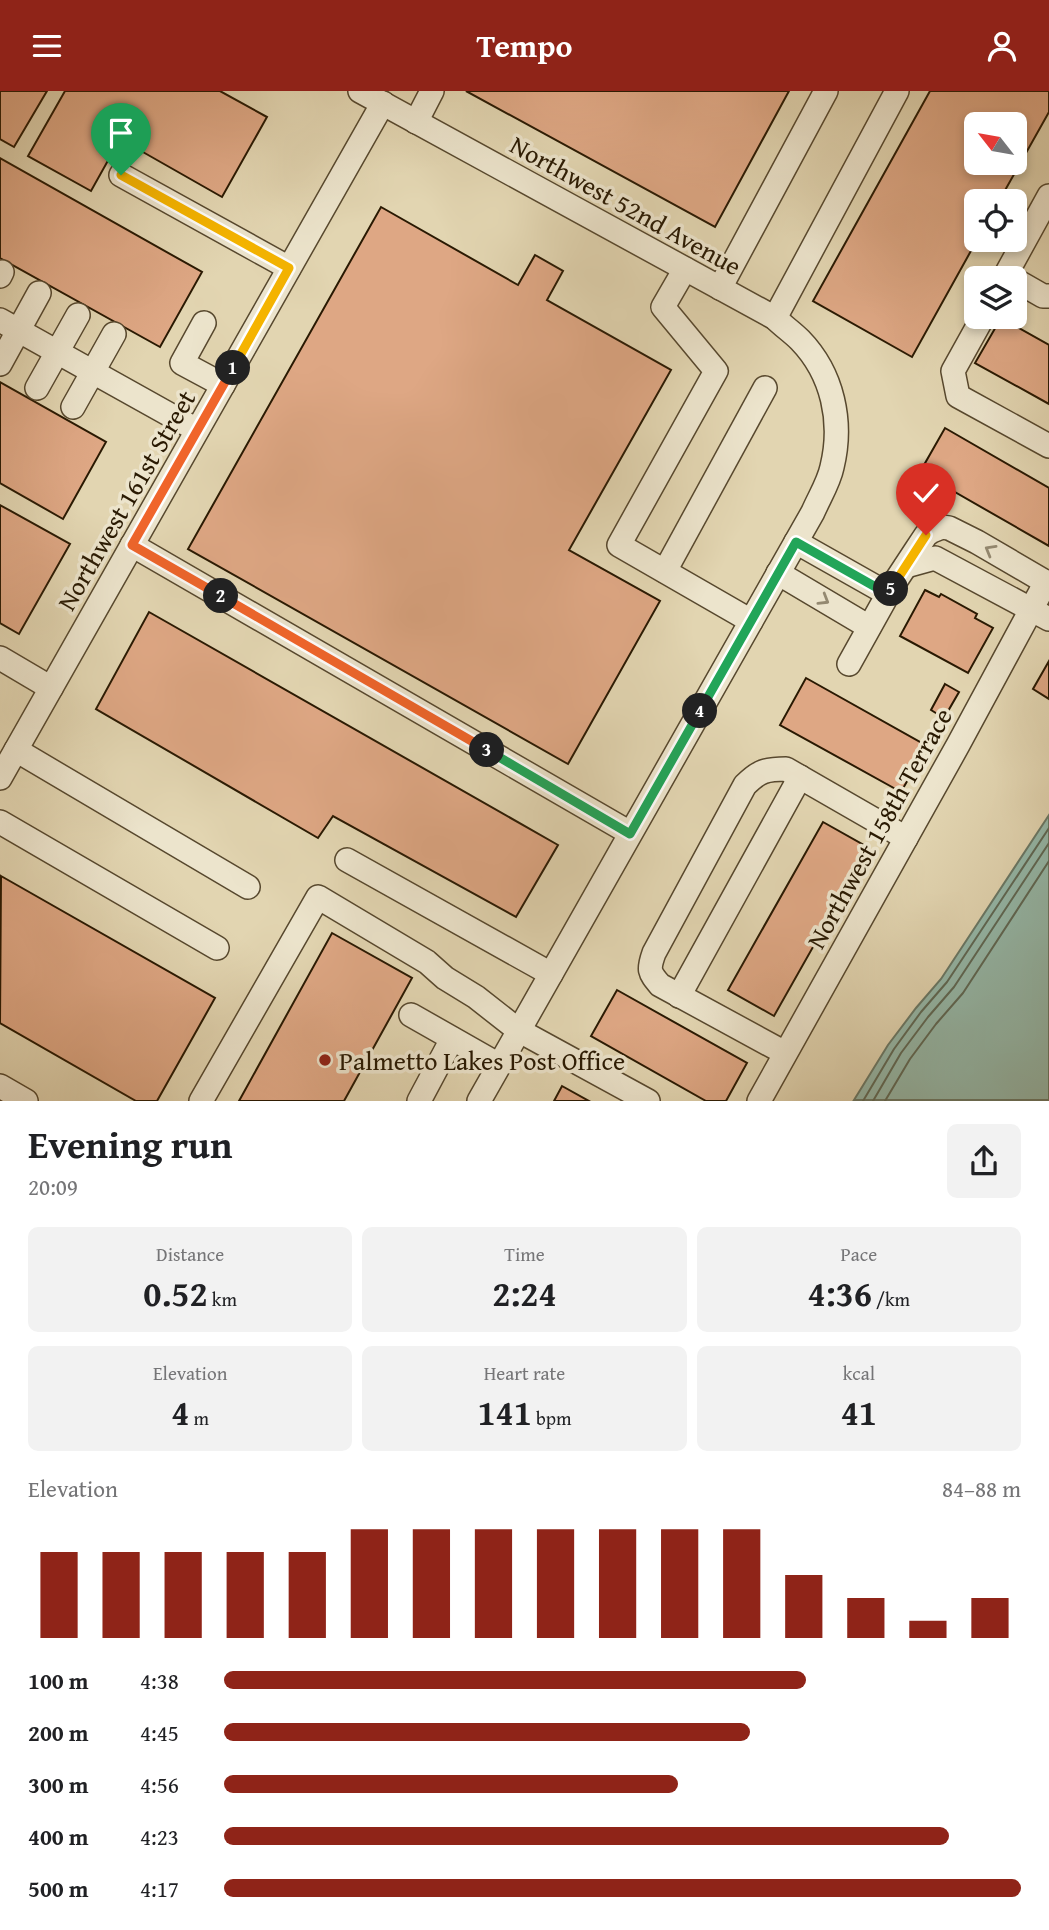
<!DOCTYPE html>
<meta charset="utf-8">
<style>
:root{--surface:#fff;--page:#f2f2f2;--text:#202124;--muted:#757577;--accent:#8f2418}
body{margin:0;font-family:"Gentium Book Plus",serif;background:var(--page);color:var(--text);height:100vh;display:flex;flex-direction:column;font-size:26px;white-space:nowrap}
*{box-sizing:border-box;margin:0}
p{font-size:23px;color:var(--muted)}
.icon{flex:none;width:38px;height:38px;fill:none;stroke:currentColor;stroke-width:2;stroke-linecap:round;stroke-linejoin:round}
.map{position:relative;height:1010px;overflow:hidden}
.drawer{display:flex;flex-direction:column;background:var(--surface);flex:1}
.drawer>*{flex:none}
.needle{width:46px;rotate:301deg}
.buttons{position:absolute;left:964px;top:21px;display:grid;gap:14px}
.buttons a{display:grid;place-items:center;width:63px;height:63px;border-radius:10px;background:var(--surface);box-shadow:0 4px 10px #0003;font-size:35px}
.pin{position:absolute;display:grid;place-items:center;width:60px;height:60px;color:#fff;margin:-72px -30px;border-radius:50% 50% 50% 0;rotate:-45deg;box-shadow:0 0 7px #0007}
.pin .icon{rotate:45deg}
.km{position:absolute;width:35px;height:35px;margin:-18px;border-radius:50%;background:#222;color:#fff;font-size:19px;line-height:35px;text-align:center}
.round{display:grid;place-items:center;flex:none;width:74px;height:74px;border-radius:10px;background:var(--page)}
.overview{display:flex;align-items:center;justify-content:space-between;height:119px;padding:0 28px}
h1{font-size:38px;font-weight:800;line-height:52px}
.stats{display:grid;grid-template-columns:repeat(3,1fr);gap:10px;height:119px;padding:7px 28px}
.stats div{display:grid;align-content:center;border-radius:10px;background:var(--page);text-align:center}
.stats b{font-size:35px;font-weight:800}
.stats small{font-size:19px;font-weight:400}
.stats p{font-size:19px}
.chart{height:196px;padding:14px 28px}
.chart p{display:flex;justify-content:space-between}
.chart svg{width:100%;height:126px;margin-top:7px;stroke:var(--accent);stroke-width:6}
ul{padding:0 28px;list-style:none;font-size:23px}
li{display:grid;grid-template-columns:112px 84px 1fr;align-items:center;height:52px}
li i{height:18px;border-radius:9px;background:var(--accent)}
header{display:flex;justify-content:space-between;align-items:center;height:91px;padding:0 28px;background:var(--accent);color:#fff;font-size:32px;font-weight:800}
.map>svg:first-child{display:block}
.water{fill:#95b9aa;stroke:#6a7967;stroke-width:2}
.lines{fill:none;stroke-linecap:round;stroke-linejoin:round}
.shore{stroke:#5f6956;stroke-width:2}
.building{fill:#dea784;stroke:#291902;stroke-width:2;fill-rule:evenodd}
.minor-casing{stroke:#57482e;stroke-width:26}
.minor{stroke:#ece4cc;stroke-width:23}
.oneway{stroke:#948971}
.split-1-casing{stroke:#fff;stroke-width:14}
.split-2-casing{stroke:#fff;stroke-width:14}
.split-3-casing{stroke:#fff;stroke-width:14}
.split-4-casing{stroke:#fff;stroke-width:14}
.split-5-casing{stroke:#fff;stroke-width:14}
.split-6-casing{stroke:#fff;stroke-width:14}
.split-1{stroke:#f5b400;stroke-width:9}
.split-2{stroke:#f0652b;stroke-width:9}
.split-3{stroke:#f0652b;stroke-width:9}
.split-4{stroke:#22a559;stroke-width:9}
.split-5{stroke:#22a559;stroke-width:9}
.split-6{stroke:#f5b400;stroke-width:9}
.poi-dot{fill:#8f2418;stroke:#ece4cc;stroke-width:2.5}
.labels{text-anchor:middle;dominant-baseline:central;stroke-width:7;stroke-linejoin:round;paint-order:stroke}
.street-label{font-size:26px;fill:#291902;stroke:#ece4cc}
.poi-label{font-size:26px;fill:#291902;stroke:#ece4cc;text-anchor:start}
</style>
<header><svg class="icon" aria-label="menu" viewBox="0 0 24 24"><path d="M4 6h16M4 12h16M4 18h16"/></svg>Tempo<svg class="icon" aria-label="person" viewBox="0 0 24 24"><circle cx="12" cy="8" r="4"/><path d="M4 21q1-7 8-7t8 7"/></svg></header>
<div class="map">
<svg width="1049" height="1010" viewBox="0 0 1049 1010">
<rect width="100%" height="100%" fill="#e2d5b1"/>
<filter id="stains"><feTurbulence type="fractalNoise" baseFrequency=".00286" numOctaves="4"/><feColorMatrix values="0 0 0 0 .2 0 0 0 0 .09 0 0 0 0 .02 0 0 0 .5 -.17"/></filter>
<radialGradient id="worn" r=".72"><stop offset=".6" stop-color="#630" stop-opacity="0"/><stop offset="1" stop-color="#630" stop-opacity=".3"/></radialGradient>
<polygon class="water" points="1049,724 1049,1009 854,1009 888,954 916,917 941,888"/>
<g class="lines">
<g class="shore">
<polyline points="863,1010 894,958 921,921 947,891 1049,737"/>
<polyline points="873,1010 901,962 928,926 954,896 1049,752"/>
<polyline points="885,1010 910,968 936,933 963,902 1049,770"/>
</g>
</g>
<g class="building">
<polygon points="0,0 47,0 14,56 0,48"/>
<polygon points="65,0 220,0 267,26 222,106 120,48 91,100 28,65"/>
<polygon points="466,0 789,0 715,136"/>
<path d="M930,0H1049V21L999,110H976L977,149L912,266L813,210ZM976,33H1015V72H976Z"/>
<polygon points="0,67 202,181 160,256 0,167"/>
<polygon points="381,116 518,194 535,164 563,180 547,209 671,279 569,459 660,510 568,673 188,458"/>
<polygon points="1001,227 1049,254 1049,313 975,272"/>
<polygon points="0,291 106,351 63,428 0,392"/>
<polygon points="945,337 1049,397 1049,455 920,381"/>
<polygon points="0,414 70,453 19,543 0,532"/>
<polygon points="925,499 939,506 941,503 977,523 975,527 993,537 968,582 900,545"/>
<polygon points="149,521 558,754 516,826 333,725 318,747 96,618"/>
<polygon points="1049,570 1049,608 1033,598"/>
<polygon points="806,587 927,655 901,701 780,634"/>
<polygon points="945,593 959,601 944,627 931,619"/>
<polygon points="823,731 869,757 774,925 728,899"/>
<polygon points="1,785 215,907 157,1010 136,1010 0,932"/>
<polygon points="332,842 412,887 344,1010 239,1010"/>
<polygon points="617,899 747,972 726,1010 706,1010 591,945"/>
<polygon points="562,995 589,1010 554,1010"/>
</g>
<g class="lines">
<defs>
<g id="minor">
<path d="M360,0L775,227C783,235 792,241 800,249C833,283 843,331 832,376C829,391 819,407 813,421L479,1010"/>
<polyline points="416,31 432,0"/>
<polyline points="121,84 289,177"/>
<polyline points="685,178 663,216 716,280 619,454 751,530"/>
<polyline points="0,185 2,181"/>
<polyline points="1004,187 1049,105"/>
<polyline points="1015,189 1043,205 1049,205"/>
<polyline points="720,197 826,0"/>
<polyline points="983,226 953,280 958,305 1049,355"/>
<polyline points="775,227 897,0"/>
<polyline points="0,229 197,339"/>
<polyline points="204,232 182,272 223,294"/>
<polyline points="0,273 39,202"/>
<polyline points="37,297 78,224"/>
<polyline points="73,316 114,243"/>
<polyline points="796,451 888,503"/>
<polyline points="132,454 630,742"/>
<polyline points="906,475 935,467 1049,528"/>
<polyline points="665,480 765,297"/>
<polyline points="778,482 869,536"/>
<polyline points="0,567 51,597"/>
<polyline points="849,573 893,494 916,459 926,444 932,440 942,436 949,437 977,451 1049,493"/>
<polyline points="16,659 248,796"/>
<polyline points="0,687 383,12"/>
<polyline points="0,731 217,857"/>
<polyline points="347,769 551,883"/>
<polyline points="679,905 800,686"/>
<polyline points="411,924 499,974"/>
<path d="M785,962L660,894C649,881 648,879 654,862L745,694C759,680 766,678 786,678L906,747"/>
<polyline points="0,995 26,1010"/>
<polyline points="201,1010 318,806 427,871 445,887 476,906 518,939 648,1010"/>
<polyline points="419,1010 452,948"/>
<polyline points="759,1010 958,654 1046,491"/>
</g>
</defs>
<use href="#minor" class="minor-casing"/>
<use href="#minor" class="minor"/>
</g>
<defs><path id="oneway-chevron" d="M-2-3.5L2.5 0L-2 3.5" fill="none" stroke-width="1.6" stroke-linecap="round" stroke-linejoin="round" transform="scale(1.75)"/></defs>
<g class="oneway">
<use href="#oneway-chevron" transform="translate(990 459) rotate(-150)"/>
<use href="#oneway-chevron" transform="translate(824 509) rotate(31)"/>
</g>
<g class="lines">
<defs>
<polyline id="split-1" points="121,84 289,177 233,277"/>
<polyline id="split-2" points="221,505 132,454 233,277"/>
<polyline id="split-3" points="221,505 487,659"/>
<polyline id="split-4" points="487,659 630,743 700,620"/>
<polyline id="split-5" points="700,620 796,451 888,503 891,498"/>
<polyline id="split-6" points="891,498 926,444"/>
</defs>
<use href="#split-1" class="split-1-casing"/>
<use href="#split-2" class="split-2-casing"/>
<use href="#split-3" class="split-3-casing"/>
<use href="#split-4" class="split-4-casing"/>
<use href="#split-5" class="split-5-casing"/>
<use href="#split-6" class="split-6-casing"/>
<use href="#split-1" class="split-1"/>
<use href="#split-2" class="split-2"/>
<use href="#split-3" class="split-3"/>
<use href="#split-4" class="split-4"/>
<use href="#split-5" class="split-5"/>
<use href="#split-6" class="split-6"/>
</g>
<circle class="poi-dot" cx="325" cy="969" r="7"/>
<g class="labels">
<g class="street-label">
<text transform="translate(626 114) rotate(29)">Northwest 52nd Avenue</text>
<text transform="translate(126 409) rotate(-60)">Northwest 161st Street</text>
<text transform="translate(879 737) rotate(-61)">Northwest 158th Terrace</text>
</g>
<g class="poi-label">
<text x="339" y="969">Palmetto Lakes Post Office</text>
</g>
</g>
<rect width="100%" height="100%" filter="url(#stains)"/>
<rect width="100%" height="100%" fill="url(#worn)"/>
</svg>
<div class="buttons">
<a><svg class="needle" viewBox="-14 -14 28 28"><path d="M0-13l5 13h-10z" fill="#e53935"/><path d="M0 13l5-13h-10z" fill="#757577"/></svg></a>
<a><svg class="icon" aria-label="locate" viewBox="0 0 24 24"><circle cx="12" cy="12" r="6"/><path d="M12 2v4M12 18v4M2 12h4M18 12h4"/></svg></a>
<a><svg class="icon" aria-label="layers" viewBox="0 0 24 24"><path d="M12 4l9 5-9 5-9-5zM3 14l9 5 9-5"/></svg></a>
</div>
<div class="pin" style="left:121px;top:84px;background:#1e9e55"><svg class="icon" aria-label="arrive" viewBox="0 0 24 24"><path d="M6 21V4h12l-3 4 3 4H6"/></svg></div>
<div class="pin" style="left:926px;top:444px;background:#d93025"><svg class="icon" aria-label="check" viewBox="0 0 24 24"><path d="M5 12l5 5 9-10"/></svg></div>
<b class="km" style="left:233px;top:277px">1</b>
<b class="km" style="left:221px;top:505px">2</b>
<b class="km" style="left:487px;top:659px">3</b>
<b class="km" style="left:700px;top:620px">4</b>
<b class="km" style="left:891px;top:498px">5</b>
</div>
<section class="drawer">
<div class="overview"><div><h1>Evening run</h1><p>20:09</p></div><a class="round"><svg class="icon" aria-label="share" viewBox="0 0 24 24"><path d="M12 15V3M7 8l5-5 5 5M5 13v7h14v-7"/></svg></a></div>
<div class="stats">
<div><p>Distance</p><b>0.52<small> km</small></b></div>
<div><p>Time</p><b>2:24</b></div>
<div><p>Pace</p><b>4:36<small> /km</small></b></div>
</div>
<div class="stats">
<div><p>Elevation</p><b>4<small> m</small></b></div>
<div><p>Heart rate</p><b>141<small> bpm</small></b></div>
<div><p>kcal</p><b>41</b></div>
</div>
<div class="chart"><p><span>Elevation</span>84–88 m</p>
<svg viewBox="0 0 160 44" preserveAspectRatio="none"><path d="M5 44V14M15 44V14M25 44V14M35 44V14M45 44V14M55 44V6M65 44V6M75 44V6M85 44V6M95 44V6M105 44V6M115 44V6M125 44V22M135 44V30M145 44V38M155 44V30"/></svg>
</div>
<ul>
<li><b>100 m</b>4:38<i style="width:73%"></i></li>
<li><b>200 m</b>4:45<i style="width:66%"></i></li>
<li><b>300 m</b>4:56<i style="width:57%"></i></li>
<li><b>400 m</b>4:23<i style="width:91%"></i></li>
<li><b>500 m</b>4:17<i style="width:100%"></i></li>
</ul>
</section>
